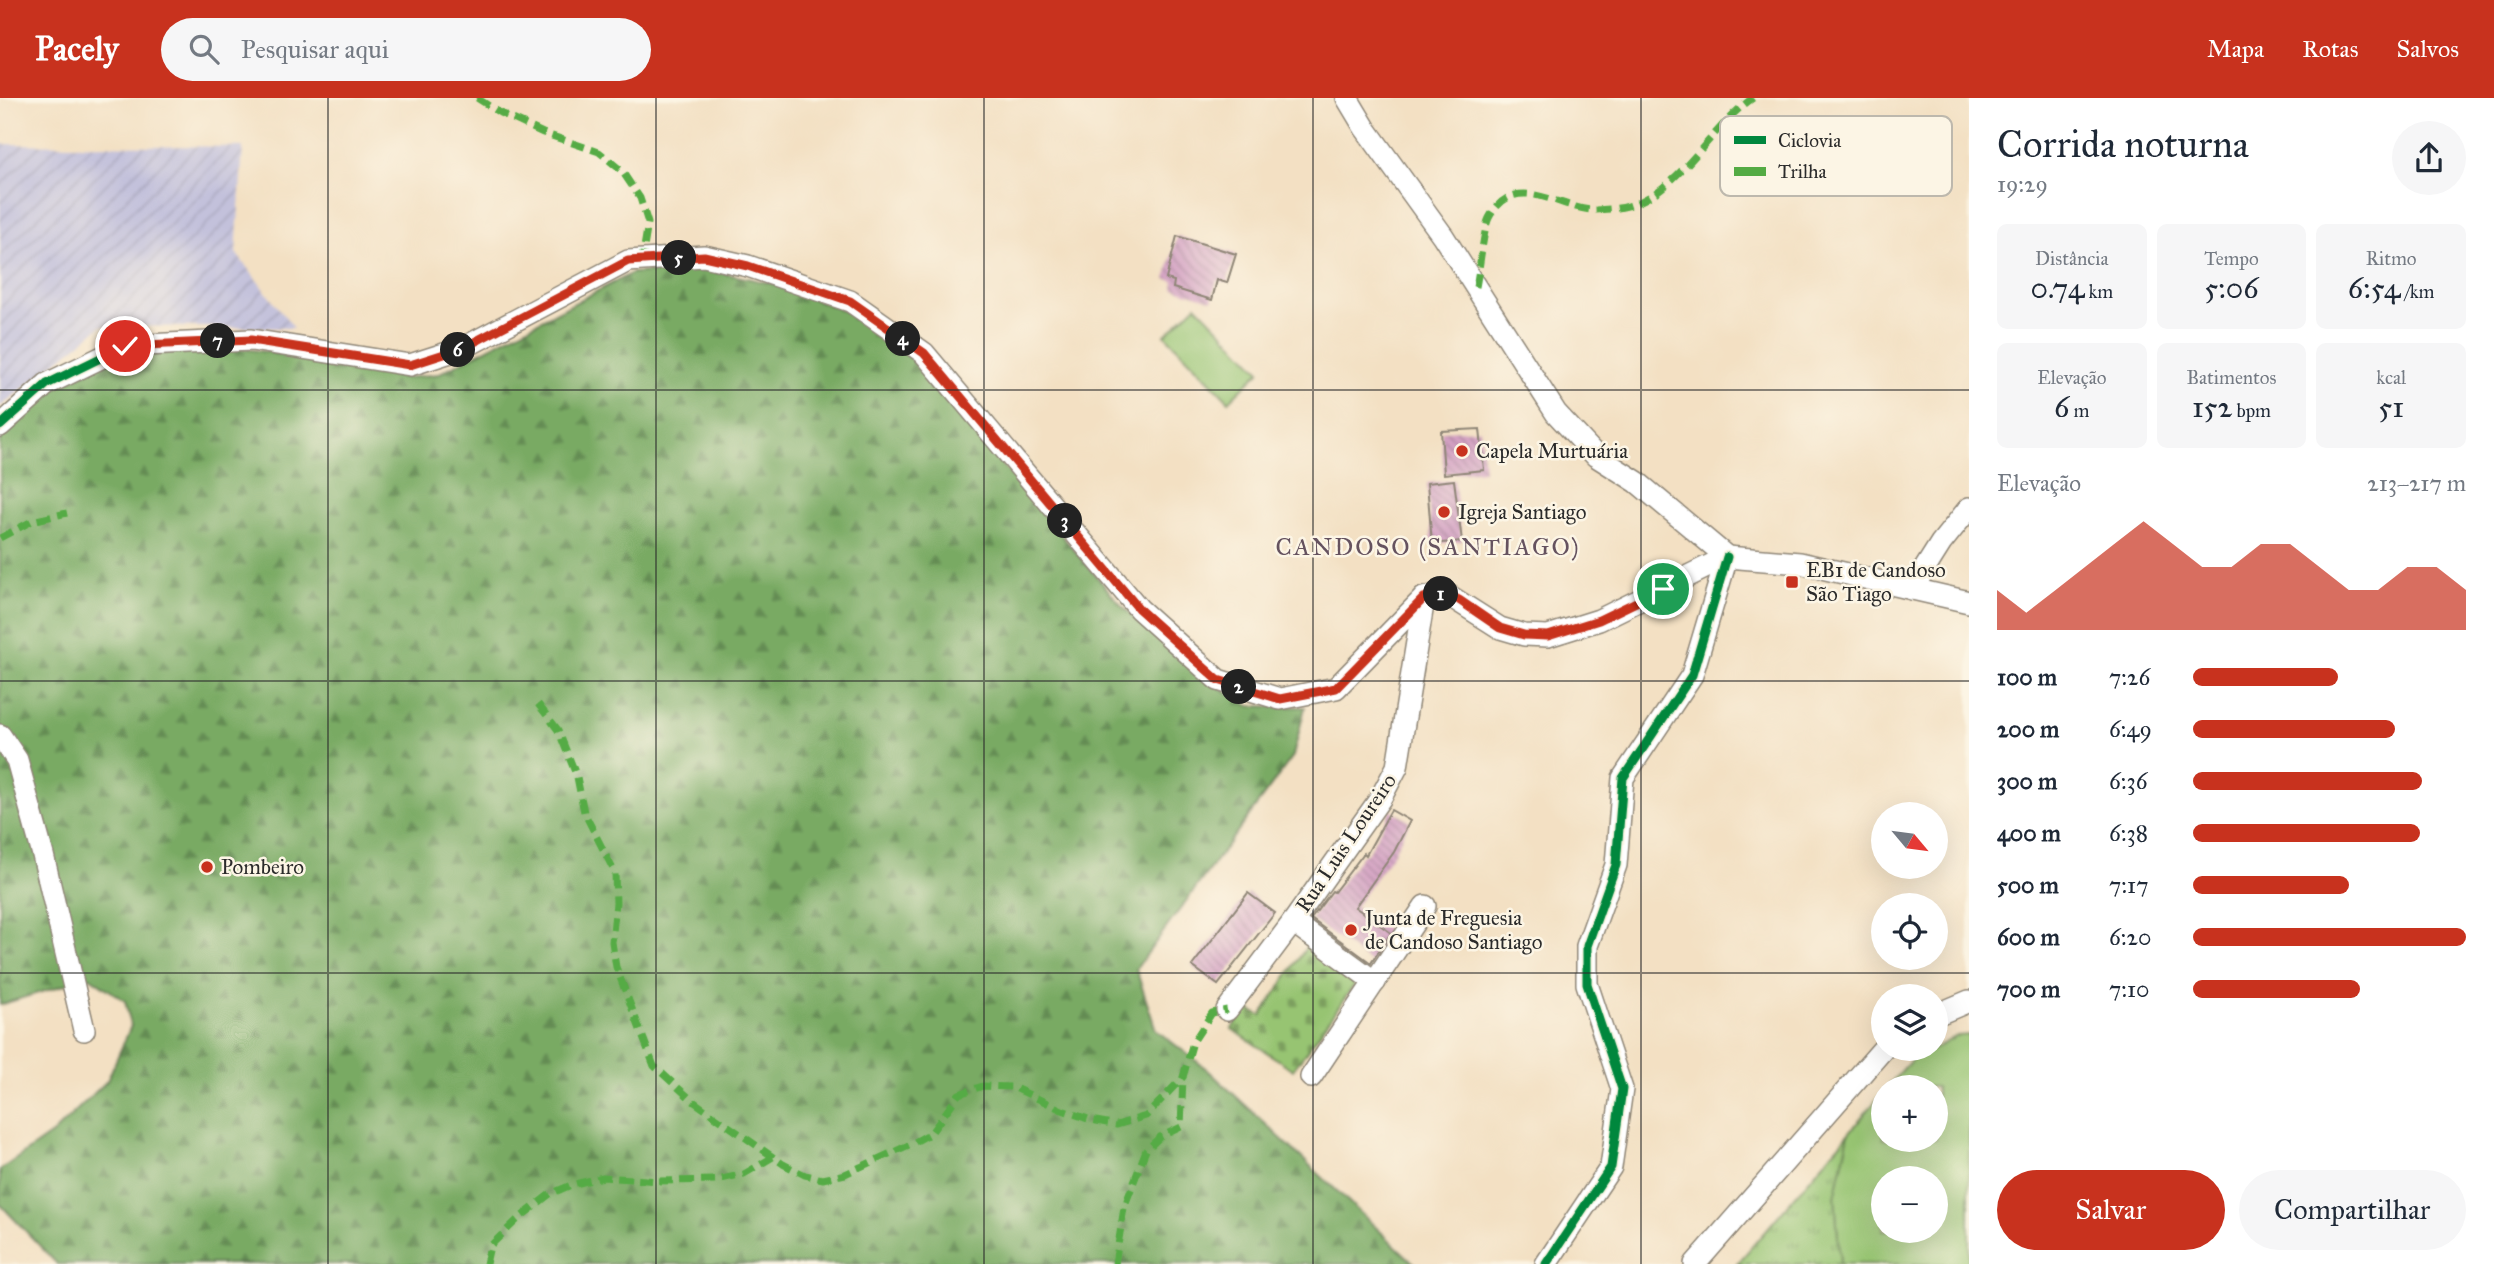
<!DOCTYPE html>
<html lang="pt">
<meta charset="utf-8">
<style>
:root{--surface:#fff;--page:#f6f6f7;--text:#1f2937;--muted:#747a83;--accent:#c8321e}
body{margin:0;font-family:"IM FELL Great Primer",serif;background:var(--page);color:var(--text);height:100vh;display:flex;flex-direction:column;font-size:26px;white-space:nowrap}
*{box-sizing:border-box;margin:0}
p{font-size:23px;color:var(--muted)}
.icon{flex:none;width:38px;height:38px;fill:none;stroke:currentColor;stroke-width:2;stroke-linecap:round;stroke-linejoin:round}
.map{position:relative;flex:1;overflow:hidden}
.sheet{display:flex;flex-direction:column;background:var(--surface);width:525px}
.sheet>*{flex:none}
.needle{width:46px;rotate:119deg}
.tools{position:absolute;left:1871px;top:704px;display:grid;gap:14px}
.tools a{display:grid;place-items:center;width:77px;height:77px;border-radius:50%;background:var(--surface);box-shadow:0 7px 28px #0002;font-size:35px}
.pin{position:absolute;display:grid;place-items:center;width:60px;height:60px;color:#fff;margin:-30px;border:4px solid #fff;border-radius:50%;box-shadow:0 2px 7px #0007}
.km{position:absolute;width:35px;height:35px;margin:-18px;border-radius:50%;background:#222;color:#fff;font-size:19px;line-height:35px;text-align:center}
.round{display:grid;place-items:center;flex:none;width:74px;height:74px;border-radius:37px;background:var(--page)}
.overview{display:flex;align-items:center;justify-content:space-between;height:119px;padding:0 28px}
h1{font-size:38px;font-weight:600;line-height:52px}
.metrics{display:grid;grid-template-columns:repeat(3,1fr);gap:10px;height:119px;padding:7px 28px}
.metrics div{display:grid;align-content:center;border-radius:10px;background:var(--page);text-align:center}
.metrics b{font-size:30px;font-weight:600}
.metrics small{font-size:19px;font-weight:400}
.metrics p{font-size:19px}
.chart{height:196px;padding:14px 28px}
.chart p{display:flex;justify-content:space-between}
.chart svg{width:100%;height:126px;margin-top:7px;fill:var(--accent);opacity:.7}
.cta{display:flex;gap:14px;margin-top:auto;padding:14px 28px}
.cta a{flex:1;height:80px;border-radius:42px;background:var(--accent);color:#fff;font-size:28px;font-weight:600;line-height:80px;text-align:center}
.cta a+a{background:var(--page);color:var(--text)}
ul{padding:0 28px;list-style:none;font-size:23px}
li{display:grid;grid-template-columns:112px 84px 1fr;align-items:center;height:52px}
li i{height:18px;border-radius:9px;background:var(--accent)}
header{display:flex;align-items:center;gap:42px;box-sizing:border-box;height:98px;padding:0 35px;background:var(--accent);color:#fff}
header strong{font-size:33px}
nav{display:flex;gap:38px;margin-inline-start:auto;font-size:24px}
.search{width:490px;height:63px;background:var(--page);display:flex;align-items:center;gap:18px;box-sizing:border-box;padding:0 24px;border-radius:38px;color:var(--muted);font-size:26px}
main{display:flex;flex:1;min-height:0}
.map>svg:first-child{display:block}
.industrial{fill:url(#industrial-furrows)}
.grass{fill:#97c472;stroke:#61784e;stroke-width:2;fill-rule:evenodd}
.forest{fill:url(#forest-firs);stroke:#526a48;stroke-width:2}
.cemetery{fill:url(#cemetery-stones);stroke:#61784e;stroke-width:2}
.park{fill:url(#park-tufts);stroke:#61784e;stroke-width:2}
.building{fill:url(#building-back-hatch)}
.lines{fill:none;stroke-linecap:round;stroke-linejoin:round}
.minor-casing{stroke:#8f8677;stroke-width:24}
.minor{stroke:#fff;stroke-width:21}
.quiet{stroke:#54ab44;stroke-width:7;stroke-dasharray:14 7;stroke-linecap:butt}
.cycleway-casing{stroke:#fcf5e5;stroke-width:13}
.cycleway{stroke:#00873e;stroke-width:9}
.route-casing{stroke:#fff;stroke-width:14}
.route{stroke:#c8321e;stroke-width:9}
.grid{fill:none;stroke:#2b2b2b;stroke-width:2;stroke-opacity:0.55}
.poi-dot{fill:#c8321e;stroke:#fcf5e5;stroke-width:2.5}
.labels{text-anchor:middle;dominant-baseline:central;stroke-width:5;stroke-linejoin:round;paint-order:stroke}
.poi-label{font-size:21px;fill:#2b2b2b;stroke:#fcf5e5;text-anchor:start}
.street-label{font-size:21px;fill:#2b2b2b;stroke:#fcf5e5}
.quarter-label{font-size:24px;letter-spacing:2px;fill:#65525f;stroke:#fcf5e5}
.key{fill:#fcf5e5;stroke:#bdb8ad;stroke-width:2}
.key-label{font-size:19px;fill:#2b2b2b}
</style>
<header>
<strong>Pacely</strong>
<div class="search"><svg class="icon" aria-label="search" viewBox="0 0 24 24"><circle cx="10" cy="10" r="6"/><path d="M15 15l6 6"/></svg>Pesquisar aqui</div>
<nav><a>Mapa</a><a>Rotas</a><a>Salvos</a></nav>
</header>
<main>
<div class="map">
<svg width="1969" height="1166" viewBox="0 0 1969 1166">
<defs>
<pattern id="industrial-furrows" width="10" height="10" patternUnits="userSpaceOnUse" patternTransform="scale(1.75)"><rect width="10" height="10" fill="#c3c1db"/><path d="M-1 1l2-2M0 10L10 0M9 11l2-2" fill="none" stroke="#a8a6bc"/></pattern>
<pattern id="forest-firs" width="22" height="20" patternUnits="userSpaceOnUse" patternTransform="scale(1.75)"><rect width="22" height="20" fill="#79aa64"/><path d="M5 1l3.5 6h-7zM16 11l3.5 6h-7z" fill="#638b53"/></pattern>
<pattern id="cemetery-stones" width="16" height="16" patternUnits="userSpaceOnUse" patternTransform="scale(1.75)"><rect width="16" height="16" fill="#97c472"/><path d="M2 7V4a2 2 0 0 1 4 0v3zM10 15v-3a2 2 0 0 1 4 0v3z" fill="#7b9f5e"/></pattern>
<pattern id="park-tufts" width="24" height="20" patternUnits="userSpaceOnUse" patternTransform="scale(1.75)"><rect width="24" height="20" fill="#97c472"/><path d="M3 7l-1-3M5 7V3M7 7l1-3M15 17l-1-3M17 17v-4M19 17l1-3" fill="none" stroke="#7b9f5e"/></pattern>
<pattern id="building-back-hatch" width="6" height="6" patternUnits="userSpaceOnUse" patternTransform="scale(1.75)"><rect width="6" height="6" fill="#d09ac0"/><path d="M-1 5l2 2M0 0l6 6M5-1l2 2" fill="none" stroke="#a97e9c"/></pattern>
</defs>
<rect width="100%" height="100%" fill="#fcf5e5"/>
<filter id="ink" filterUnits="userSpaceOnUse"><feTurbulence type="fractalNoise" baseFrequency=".0143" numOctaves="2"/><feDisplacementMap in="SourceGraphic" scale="14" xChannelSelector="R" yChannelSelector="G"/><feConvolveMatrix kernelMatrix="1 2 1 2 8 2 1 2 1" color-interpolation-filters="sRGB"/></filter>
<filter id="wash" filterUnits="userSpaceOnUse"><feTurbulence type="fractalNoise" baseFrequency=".00686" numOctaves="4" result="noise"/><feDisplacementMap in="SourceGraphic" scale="28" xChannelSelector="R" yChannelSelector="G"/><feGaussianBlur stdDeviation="1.57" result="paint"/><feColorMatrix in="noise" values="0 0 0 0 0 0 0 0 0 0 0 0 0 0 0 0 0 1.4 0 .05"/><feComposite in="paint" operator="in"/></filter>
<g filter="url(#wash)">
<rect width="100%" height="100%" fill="#f3e0c3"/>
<polygon class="industrial" points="0,46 243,49 236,155 294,230 101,228 0,309"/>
<g class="grass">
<polygon points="1196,207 1260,273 1229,303 1165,237"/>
<path d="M1969,937V1166H1840L1835,1099L1849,1035L1883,994V1041H1936V989H1887L1915,958L1936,950L1957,938ZM1883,1080H1936V1132H1883Z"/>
</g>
<polygon class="forest" points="704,171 774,186 855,217 921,268 1039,411 1121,507 1197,576 1250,608 1305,609 1293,658 1136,871 1156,932 1208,972 1415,1166 57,1166 0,1106 0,1072 53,1035 107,983 131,928 125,903 90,879 0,907 0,342 52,291 127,254 244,251 301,258 406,280 438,276 632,175"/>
<polygon class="cemetery" points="1307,848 1358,882 1293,972 1232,931 1245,909 1261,918"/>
<polygon class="park" points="1849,1035 1835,1099 1840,1166 1737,1166"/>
<g id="blocks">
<g class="building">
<polygon points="1177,138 1236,156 1227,185 1217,182 1212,202 1173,190 1174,183 1166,181"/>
<polygon points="1480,331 1484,372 1444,376 1441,333"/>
<polygon points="1454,382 1462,443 1432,446 1427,385"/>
<polygon points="1391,712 1410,723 1394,754 1355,809 1391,835 1371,865 1311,821 1332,793 1334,794 1364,755 1366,757"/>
<polygon points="1248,795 1275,815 1218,887 1192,868"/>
</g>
</g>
</g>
<g filter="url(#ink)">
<use href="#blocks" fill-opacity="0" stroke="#8f8677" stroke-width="2"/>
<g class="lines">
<defs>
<g id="minor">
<polyline points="1347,0 1365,30 1443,138 1556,315 1596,358 1637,384 1727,459"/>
<polyline points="0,328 47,286 125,248 251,242 410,267 463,250 628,163 704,158 748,168 850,203 924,255 1139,511 1218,582 1280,601 1336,590 1424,500"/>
<polyline points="1912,491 1941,445 1969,410"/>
<polyline points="1424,500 1445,495 1500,530 1524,537 1548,538 1599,522 1727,459 1800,465 1969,504"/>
<polyline points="0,637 17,662 43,757 84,932"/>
<polyline points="1293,824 1375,884"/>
<polyline points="1227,912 1293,824 1380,701 1397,669 1424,500"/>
<polyline points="1936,917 1969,903"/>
<polyline points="1311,979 1425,808"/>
<polyline points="1546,1166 1611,1069 1622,991 1587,886 1587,848 1616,767 1623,680 1692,577 1727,459"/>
<polyline points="1695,1166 1884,950"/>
</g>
</defs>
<use href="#minor" class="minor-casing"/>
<use href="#minor" class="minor"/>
<g class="quiet">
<polyline points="477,0 500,15 543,35 599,54 622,73 640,100 648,125 642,162"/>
<path d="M1476,189C1479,175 1484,129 1489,120C1514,73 1556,109 1591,112C1601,112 1618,111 1628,108C1680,93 1710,29 1753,0"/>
<polyline points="0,440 32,423 67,415"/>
<polyline points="538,606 558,632 577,679 584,714 615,775 616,805 612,844 616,869 654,968 693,1003 783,1066 805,1077 823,1081 845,1076 911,1046 931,1035 959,996 983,988 1013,989 1062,1012 1091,1022 1117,1027 1146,1018 1183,979 1193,944 1212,915 1227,912"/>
<polyline points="486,1166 490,1148 517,1122 550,1096 571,1087 603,1079 658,1083 717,1082 744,1076 773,1059"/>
<polyline points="1115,1166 1124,1110 1146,1052 1160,1039 1181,1029 1183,979"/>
</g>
<defs>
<g id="cycleway">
<polyline points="0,328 47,286 125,248 251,242 410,267 463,250 628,163 704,158 748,168 850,203 924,255 1139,511 1218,582 1280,601 1336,590 1424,500"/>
<polyline points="1546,1166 1611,1069 1622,991 1587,886 1587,848 1616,767 1623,680 1692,577 1727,459"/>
</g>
</defs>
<use href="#cycleway" class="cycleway-casing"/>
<use href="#cycleway" class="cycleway"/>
</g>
</g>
<g class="lines" filter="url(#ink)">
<defs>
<polyline id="route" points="125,248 251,242 410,267 463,250 628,163 704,158 748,168 850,203 924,255 1139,511 1218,582 1280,601 1336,590 1424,500 1445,495 1459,502 1500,530 1524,537 1548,538 1599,522 1663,491"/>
</defs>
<use href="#route" class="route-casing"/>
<use href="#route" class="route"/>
</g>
<path class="grid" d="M328,0V1166M656,0V1166M984,0V1166M1313,0V1166M1641,0V1166M0,292H1969M0,583H1969M0,875H1969"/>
<g class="poi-dot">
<circle cx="1462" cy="353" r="7"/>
<circle cx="1444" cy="414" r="7"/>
<rect x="1785" y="477" width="14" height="14" rx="3.5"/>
<circle cx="207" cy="769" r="7"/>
<circle cx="1351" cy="832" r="7"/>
</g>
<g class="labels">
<g class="poi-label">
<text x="1476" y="353">Capela Murtuária</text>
<text x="1458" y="414">Igreja Santiago</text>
<text x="1806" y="472">EB1 de Candoso<tspan x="1806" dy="24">São Tiago</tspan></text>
<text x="221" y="769">Pombeiro</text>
<text x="1365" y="820">Junta de Freguesia<tspan x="1365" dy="24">de Candoso Santiago</tspan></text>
</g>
<g class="street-label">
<text transform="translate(1346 745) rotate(-56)">Rua Luis Loureiro</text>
</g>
<g class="quarter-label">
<text x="1428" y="449">CANDOSO (SANTIAGO)</text>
</g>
</g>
<rect x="1720" y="18" width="232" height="80" rx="10" class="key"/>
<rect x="1734" y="38" width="32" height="8" fill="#00873e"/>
<rect x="1734" y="69" width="32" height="9" fill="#54ab44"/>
<g class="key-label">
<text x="1778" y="49">Ciclovia</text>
<text x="1778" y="80">Trilha</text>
</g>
</svg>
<div class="tools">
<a><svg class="needle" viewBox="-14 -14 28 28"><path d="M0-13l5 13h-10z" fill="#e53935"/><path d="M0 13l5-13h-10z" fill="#747a83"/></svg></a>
<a><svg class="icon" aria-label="locate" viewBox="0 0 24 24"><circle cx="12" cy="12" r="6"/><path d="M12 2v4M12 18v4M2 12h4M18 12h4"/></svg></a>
<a><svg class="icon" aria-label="layers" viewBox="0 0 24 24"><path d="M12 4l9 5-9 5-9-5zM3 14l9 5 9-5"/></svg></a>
<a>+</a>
<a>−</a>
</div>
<div class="pin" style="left:1663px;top:491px;background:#1e9e55"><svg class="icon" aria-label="arrive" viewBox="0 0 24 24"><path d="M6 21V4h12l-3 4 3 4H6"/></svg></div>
<div class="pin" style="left:125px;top:248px;background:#d93025"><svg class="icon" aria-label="check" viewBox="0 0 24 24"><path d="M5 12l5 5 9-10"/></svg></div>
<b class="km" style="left:1441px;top:496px">1</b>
<b class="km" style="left:1239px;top:589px">2</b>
<b class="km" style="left:1065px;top:423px">3</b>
<b class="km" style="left:903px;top:241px">4</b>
<b class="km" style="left:679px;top:160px">5</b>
<b class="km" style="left:458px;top:252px">6</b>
<b class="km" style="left:218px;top:243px">7</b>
</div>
<section class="sheet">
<div class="overview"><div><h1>Corrida noturna</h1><p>19:29</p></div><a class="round"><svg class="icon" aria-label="share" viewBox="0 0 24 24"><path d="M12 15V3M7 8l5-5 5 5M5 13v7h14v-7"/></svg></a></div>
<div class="metrics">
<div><p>Distância</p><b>0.74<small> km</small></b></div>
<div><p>Tempo</p><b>5:06</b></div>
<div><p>Ritmo</p><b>6:54<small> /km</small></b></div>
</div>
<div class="metrics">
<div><p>Elevação</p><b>6<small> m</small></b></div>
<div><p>Batimentos</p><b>152<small> bpm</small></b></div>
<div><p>kcal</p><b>51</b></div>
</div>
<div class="chart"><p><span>Elevação</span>213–217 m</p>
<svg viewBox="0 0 160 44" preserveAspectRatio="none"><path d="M0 44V30L10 38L20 30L30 22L40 14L50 6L60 14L70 22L80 22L90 14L100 14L110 22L120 30L130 30L140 22L150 22L160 30V44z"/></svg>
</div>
<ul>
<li><b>100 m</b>7:26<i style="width:53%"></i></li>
<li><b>200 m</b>6:49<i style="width:74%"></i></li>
<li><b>300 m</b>6:36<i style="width:84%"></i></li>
<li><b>400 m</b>6:38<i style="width:83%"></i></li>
<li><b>500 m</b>7:17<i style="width:57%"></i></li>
<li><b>600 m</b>6:20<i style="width:100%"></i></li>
<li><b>700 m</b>7:10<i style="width:61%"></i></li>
</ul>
<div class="cta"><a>Salvar</a><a>Compartilhar</a></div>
</section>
</main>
